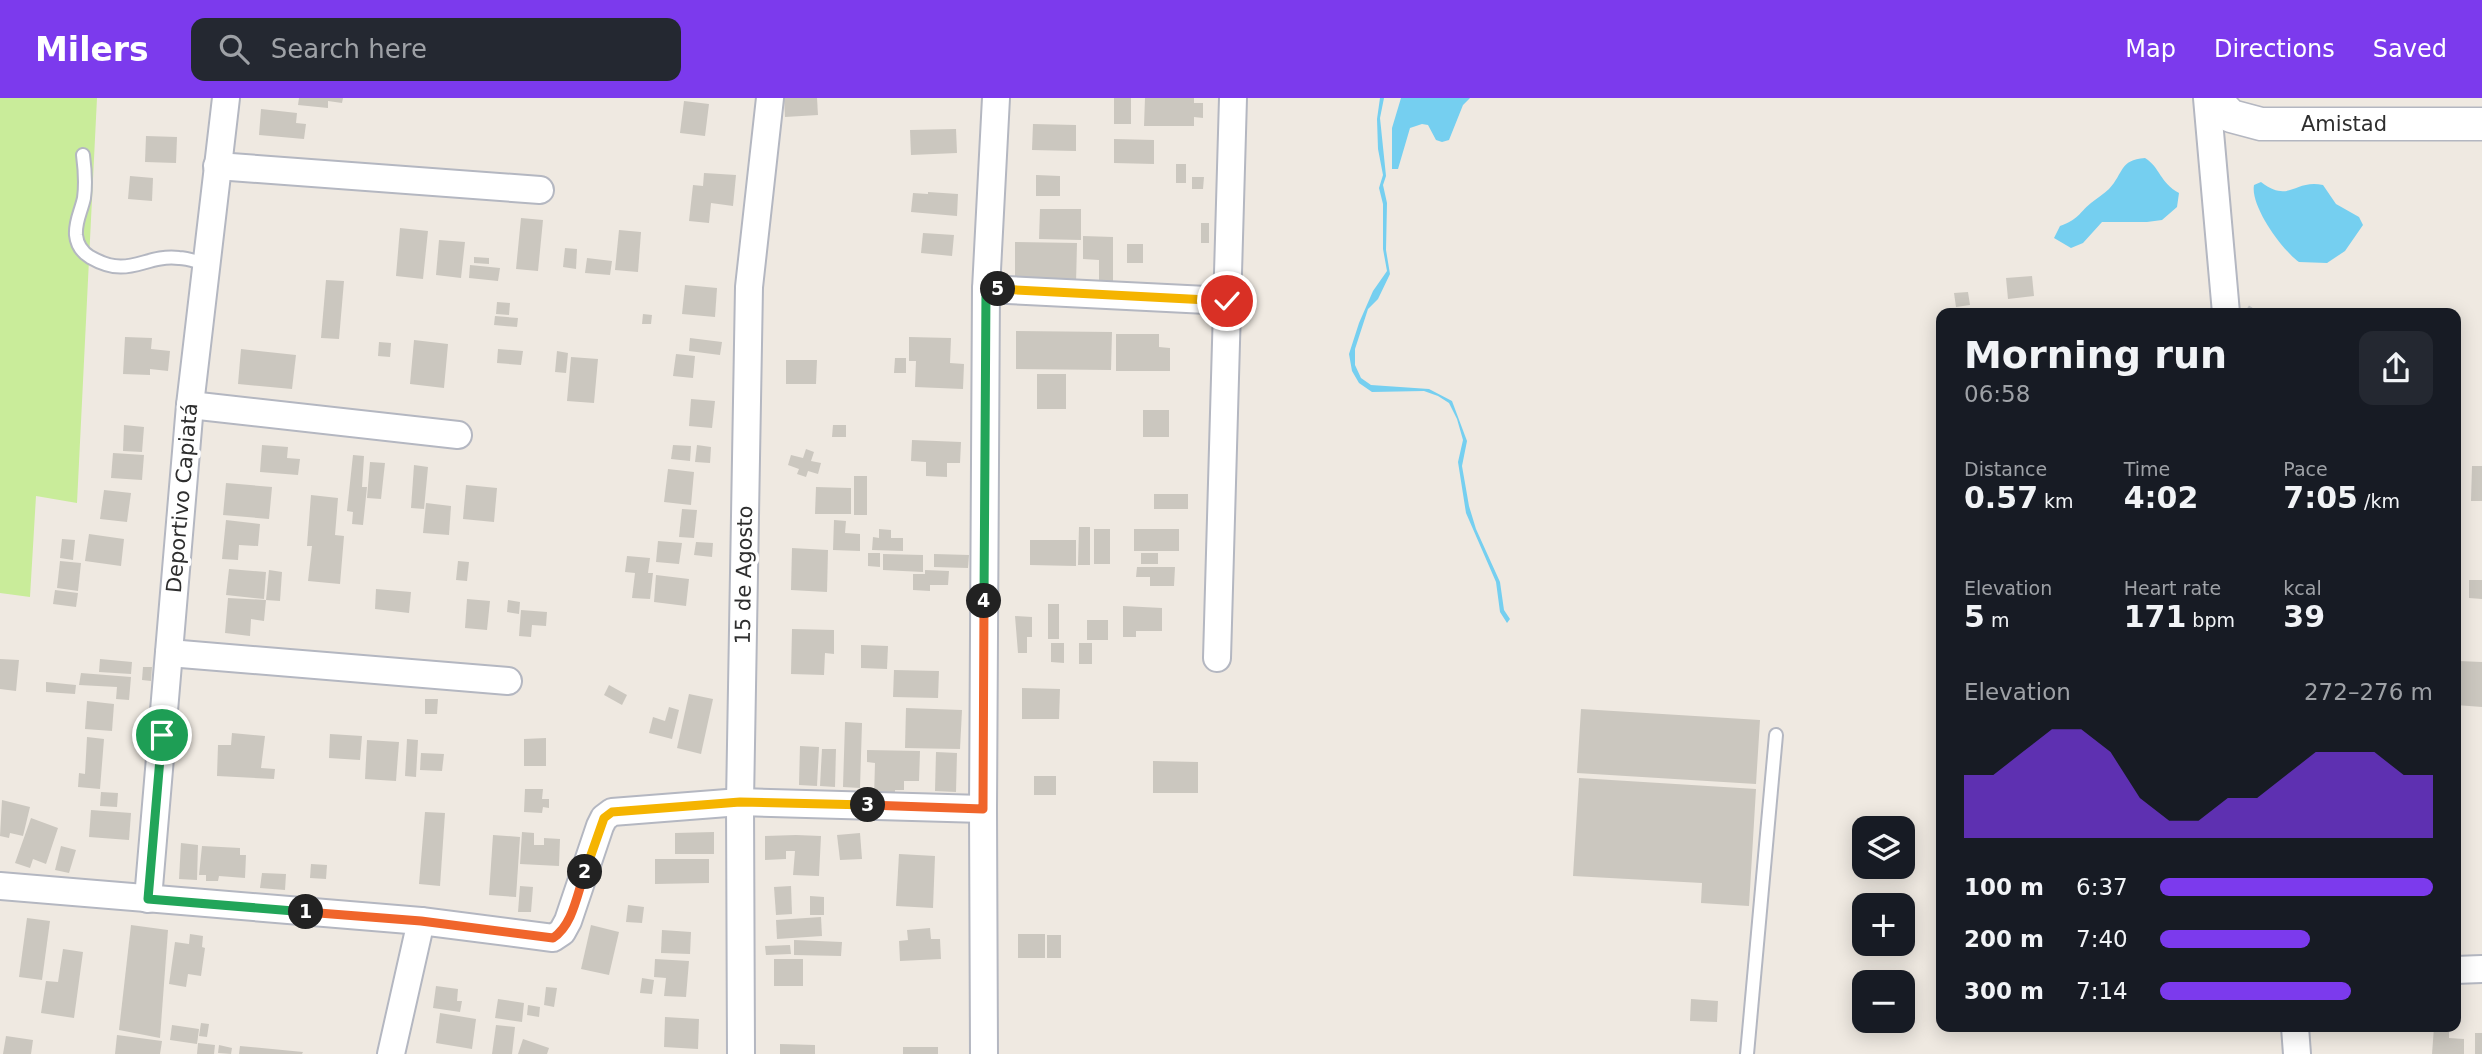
<!DOCTYPE html>
<meta charset="utf-8">
<style>
:root{--surface:#171b24;--page:#242831;--text:#f1f3f6;--muted:#9ea1a6;--accent:#7c3aed}
body{margin:0;font-family:"DejaVu Sans",sans-serif;background:var(--page);color:var(--text);height:100vh;display:flex;flex-direction:column;font-size:26px;white-space:nowrap}
*{box-sizing:border-box;margin:0}
p{font-size:23px;color:var(--muted)}
.icon{flex:none;width:38px;height:38px;fill:none;stroke:currentColor;stroke-width:2;stroke-linecap:round;stroke-linejoin:round}
.map{position:relative;flex:1;overflow:hidden}
.side{position:absolute;left:1936px;top:210px;width:525px;height:724px;display:flex;flex-direction:column;background:var(--surface);border-radius:14px;box-shadow:0 4px 18px #0003}
.side>*{flex:none}
.controls{position:absolute;left:1852px;top:718px;display:grid;gap:14px}
.controls a{display:grid;place-items:center;width:63px;height:63px;border-radius:14px;background:var(--surface);box-shadow:0 4px 18px #0003;font-size:35px}
.pin{position:absolute;display:grid;place-items:center;width:60px;height:60px;color:#fff;margin:-30px;border:4px solid #fff;border-radius:50%;box-shadow:0 2px 7px #0007}
.km{position:absolute;width:35px;height:35px;margin:-18px;border-radius:50%;background:#222;color:#fff;font-size:19px;line-height:35px;text-align:center}
.round{display:grid;place-items:center;flex:none;width:74px;height:74px;border-radius:14px;background:var(--page)}
.overview{display:flex;align-items:center;justify-content:space-between;height:119px;padding:0 28px}
h1{font-size:38px;font-weight:600;line-height:52px}
.stats{display:grid;grid-template-columns:repeat(3,1fr);gap:10px;height:119px;padding:7px 28px}
.stats div{display:grid;align-content:center}
.stats b{font-size:30px;font-weight:600}
.stats small{font-size:19px;font-weight:400}
.stats p{font-size:19px}
.chart{height:196px;padding:14px 28px}
.chart p{display:flex;justify-content:space-between}
.chart svg{width:100%;height:126px;margin-top:7px;fill:var(--accent);opacity:.7}
ul{padding:0 28px;list-style:none;font-size:23px}
li{display:grid;grid-template-columns:112px 84px 1fr;align-items:center;height:52px}
li i{height:18px;border-radius:9px;background:var(--accent)}
header{display:flex;align-items:center;gap:42px;box-sizing:border-box;height:98px;padding:0 35px;background:var(--accent);color:#fff}
header strong{font-size:33px}
nav{display:flex;gap:38px;margin-inline-start:auto;font-size:24px}
.search{width:490px;height:63px;background:var(--page);display:flex;align-items:center;gap:18px;box-sizing:border-box;padding:0 24px;border-radius:14px;color:var(--muted);font-size:26px}
.map>svg:first-child{display:block}
.pitch{fill:#c9ec9a}
.water{fill:#75cff0}
.building{fill:#cbc7bf}
.lines{fill:none;stroke-linecap:round;stroke-linejoin:round}
.service-casing{stroke:#b4b7c1;stroke-width:16}
.minor-casing{stroke:#b4b7c1;stroke-width:30}
.tertiary-casing{stroke:#b4b7c1;stroke-width:35}
.path{stroke:#c9c9c9;stroke-width:3.5;stroke-dasharray:5 3.5;stroke-linecap:butt}
.service{stroke:#fff;stroke-width:12}
.minor{stroke:#fff;stroke-width:26}
.tertiary{stroke:#fff;stroke-width:32}
.split-1-casing{stroke:#fff;stroke-width:14}
.split-2-casing{stroke:#fff;stroke-width:14}
.split-3-casing{stroke:#fff;stroke-width:14}
.split-4-casing{stroke:#fff;stroke-width:14}
.split-5-casing{stroke:#fff;stroke-width:14}
.split-6-casing{stroke:#fff;stroke-width:14}
.split-1{stroke:#22a559;stroke-width:9}
.split-2{stroke:#f0652b;stroke-width:9}
.split-3{stroke:#f5b400;stroke-width:9}
.split-4{stroke:#f0652b;stroke-width:9}
.split-5{stroke:#22a559;stroke-width:9}
.split-6{stroke:#f5b400;stroke-width:9}
.labels{text-anchor:middle;dominant-baseline:central;stroke-width:7;stroke-linejoin:round;paint-order:stroke}
.street-label{font-size:21px;fill:#2e2e2e;stroke:#fff}
</style>
<header>
<strong>Milers</strong>
<div class="search"><svg class="icon" aria-label="search" viewBox="0 0 24 24"><circle cx="10" cy="10" r="6"/><path d="M15 15l6 6"/></svg>Search here</div>
<nav><a>Map</a><a>Directions</a><a>Saved</a></nav>
</header>
<div class="map">
<svg width="2482" height="956" viewBox="0 0 2482 956">
<rect width="100%" height="100%" fill="#efe9e1"/>
<polygon class="pitch" points="0,0 97,0 77,405 36,398 30,499 0,495"/>
<g class="water">
<polygon points="1380,0 1384,0 1380,20 1386,78 1383,87 1387,105 1386,152 1390,176 1378,201 1368,211 1355,251 1355,267 1361,280 1371,287 1429,291 1452,303 1467,343 1462,368 1469,408 1476,431 1500,484 1504,512 1510,521 1507,525 1500,514 1496,484 1466,415 1458,364 1463,342 1457,321 1449,305 1438,298 1424,293 1372,294 1359,285 1352,273 1349,256 1359,225 1373,193 1387,173 1383,151 1383,106 1379,90 1383,77 1378,51 1377,21"/>
<polygon points="1401,0 1470,0 1463,7 1449,42 1442,44 1436,42 1428,27 1422,26 1410,30 1398,71 1392,71 1392,30"/>
<path d="M2145,60C2160,69 2160,85 2179,95L2177,109L2162,122L2147,124H2102L2083,145L2071,150L2054,140L2060,128C2079,121 2078,116 2091,105C2097,100 2104,96 2109,91C2124,75 2119,62 2145,60Z"/>
<path d="M2261,84C2290,106 2294,81 2323,87L2336,106L2359,119L2363,127L2345,153L2327,165L2299,164C2282,152 2250,108 2254,87Z"/>
</g>
<g class="building">
<polygon points="299,0 343,0 342,5 328,3 328,10 298,7"/>
<polygon points="784,0 817,0 818,17 785,19"/>
<rect x="1114" y="0" width="17" height="26"/>
<polygon points="1145,0 1194,0 1194,5 1203,5 1203,20 1194,19 1194,28 1144,28"/>
<polygon points="684,3 709,6 705,38 680,35"/>
<polygon points="261,11 297,15 296,25 306,26 304,41 259,37"/>
<polygon points="1033,26 1076,27 1076,53 1032,52"/>
<polygon points="956,31 957,55 911,57 910,32"/>
<polygon points="146,38 177,39 176,65 145,64"/>
<polygon points="1114,41 1154,42 1154,66 1114,65"/>
<rect x="1176" y="66" width="10" height="19"/>
<polygon points="704,75 736,77 733,108 711,105 709,125 689,123 693,87 703,88"/>
<polygon points="1036,77 1060,78 1060,98 1036,98"/>
<polygon points="130,78 153,80 152,103 128,101"/>
<polygon points="1192,79 1204,79 1203,91 1192,91"/>
<polygon points="928,94 958,96 957,118 911,114 913,95 928,96"/>
<polygon points="1040,111 1081,111 1081,142 1039,141"/>
<polygon points="521,120 543,122 538,173 516,171"/>
<rect x="1201" y="125" width="8" height="20"/>
<polygon points="400,130 428,133 423,181 396,178"/>
<polygon points="619,132 641,134 638,174 615,172"/>
<polygon points="923,135 954,137 952,158 921,155"/>
<polygon points="1083,138 1113,139 1113,183 1099,183 1099,162 1083,161"/>
<polygon points="439,142 465,144 461,180 436,177"/>
<polygon points="1015,144 1077,145 1076,186 1015,185"/>
<rect x="1127" y="146" width="16" height="19"/>
<polygon points="565,150 577,151 576,171 563,169"/>
<polygon points="474,159 489,160 489,166 474,165"/>
<polygon points="587,160 612,163 610,177 585,175"/>
<polygon points="470,167 500,170 498,183 469,180"/>
<polygon points="2032,178 2034,198 2008,201 2006,180"/>
<polygon points="326,182 344,183 339,241 321,240"/>
<polygon points="685,187 717,190 715,219 682,216"/>
<polygon points="1968,194 1970,207 1956,209 1954,195"/>
<polygon points="497,204 510,205 509,217 496,216"/>
<polygon points="643,216 652,217 651,226 642,226"/>
<polygon points="495,218 518,220 517,229 494,227"/>
<polygon points="1016,233 1112,234 1111,272 1016,271"/>
<polygon points="1116,236 1159,236 1159,249 1170,250 1170,273 1116,273"/>
<polygon points="125,239 152,240 151,251 170,253 168,273 150,271 150,277 123,276"/>
<polygon points="909,239 951,240 950,265 964,266 963,291 915,289 916,263 909,263"/>
<polygon points="690,240 722,244 720,257 689,253"/>
<polygon points="414,242 448,246 444,290 410,286"/>
<polygon points="379,244 391,245 390,259 378,258"/>
<polygon points="241,251 296,257 292,291 238,286"/>
<polygon points="498,251 523,253 521,267 497,265"/>
<polygon points="557,253 568,255 566,275 555,274"/>
<polygon points="676,256 695,258 693,280 673,278"/>
<polygon points="571,259 598,261 594,305 567,303"/>
<polygon points="895,260 906,260 906,275 894,275"/>
<polygon points="786,262 817,262 816,286 786,286"/>
<rect x="1037" y="276" width="29" height="35"/>
<polygon points="691,301 715,303 712,330 689,328"/>
<rect x="1143" y="312" width="26" height="27"/>
<polygon points="124,327 144,329 142,354 123,353"/>
<polygon points="833,327 846,327 846,339 832,339"/>
<polygon points="912,342 961,344 960,365 947,365 947,379 926,378 926,364 911,363"/>
<polygon points="262,347 288,349 287,360 300,361 298,377 260,374"/>
<polygon points="673,347 691,348 690,363 671,361"/>
<polygon points="697,347 711,349 710,365 695,364"/>
<polygon points="806,351 814,354 811,363 821,365 818,376 808,373 806,379 797,376 799,371 788,367 791,357 803,360"/>
<polygon points="113,355 144,357 142,382 111,380"/>
<polygon points="353,357 364,358 362,389 367,389 363,427 352,426 353,414 347,413"/>
<polygon points="370,364 385,365 381,401 367,400"/>
<polygon points="414,367 428,369 424,411 411,410"/>
<polygon points="2472,368 2482,368 2482,403 2471,403"/>
<polygon points="668,371 694,374 691,407 664,404"/>
<rect x="854" y="378" width="13" height="39"/>
<polygon points="226,385 272,389 269,421 223,417"/>
<polygon points="466,387 497,390 494,424 463,421"/>
<polygon points="816,389 851,390 851,416 815,416"/>
<polygon points="104,392 131,395 127,424 100,421"/>
<rect x="1154" y="396" width="34" height="15"/>
<polygon points="311,397 338,400 335,437 344,438 340,486 308,483 312,448 307,448"/>
<polygon points="426,405 451,408 449,437 423,435"/>
<polygon points="682,411 697,412 694,440 679,439"/>
<polygon points="226,422 260,426 258,448 239,447 238,462 222,461"/>
<polygon points="834,422 846,423 845,435 860,436 860,453 833,452"/>
<polygon points="1079,429 1090,429 1090,467 1078,467"/>
<polygon points="879,431 891,432 891,440 903,440 903,453 872,452 873,439 879,440"/>
<rect x="1094" y="431" width="16" height="35"/>
<rect x="1134" y="431" width="45" height="22"/>
<polygon points="89,436 124,441 121,468 85,463"/>
<polygon points="62,441 75,442 73,462 60,460"/>
<polygon points="1030,442 1076,442 1076,468 1030,467"/>
<polygon points="658,443 682,445 679,466 656,464"/>
<polygon points="696,444 713,445 712,459 694,457"/>
<polygon points="792,450 828,452 827,494 791,492"/>
<polygon points="868,455 880,455 880,469 868,468"/>
<rect x="1141" y="455" width="17" height="11"/>
<polygon points="883,456 923,457 923,474 883,472"/>
<polygon points="934,456 969,457 968,470 934,469"/>
<polygon points="627,458 650,460 648,475 653,475 650,501 632,500 635,475 625,474"/>
<polygon points="60,463 81,465 78,493 57,490"/>
<polygon points="458,463 469,464 467,483 456,482"/>
<polygon points="1137,469 1175,469 1174,488 1150,488 1150,479 1136,479"/>
<polygon points="229,471 266,474 264,501 226,497"/>
<polygon points="269,472 282,474 280,503 266,502"/>
<polygon points="925,472 949,473 948,487 930,487 930,493 913,492 913,476 925,476"/>
<polygon points="656,477 689,481 686,508 654,504"/>
<polygon points="2469,482 2482,482 2482,501 2469,500"/>
<polygon points="376,491 411,494 409,515 375,511"/>
<polygon points="55,492 78,495 76,509 53,506"/>
<polygon points="228,500 266,502 264,523 251,521 250,538 225,535"/>
<polygon points="467,501 490,503 487,532 465,530"/>
<polygon points="508,502 520,504 519,516 507,514"/>
<rect x="1048" y="506" width="11" height="35"/>
<polygon points="1123,508 1162,510 1162,533 1136,533 1136,539 1123,539"/>
<polygon points="521,512 547,514 546,528 532,527 531,539 519,538"/>
<polygon points="1015,518 1032,519 1032,539 1027,539 1027,555 1018,555"/>
<rect x="1087" y="522" width="21" height="20"/>
<polygon points="792,531 834,532 834,556 825,555 824,577 791,576"/>
<polygon points="1051,545 1064,545 1064,565 1051,564"/>
<rect x="1079" y="545" width="13" height="21"/>
<polygon points="861,547 888,548 887,571 861,570"/>
<polygon points="0,561 19,562 16,593 0,591"/>
<polygon points="100,561 132,564 131,576 99,574"/>
<polygon points="2458,563 2482,564 2482,609 2456,607 2455,578 2457,578"/>
<polygon points="143,569 152,569 151,583 142,582"/>
<polygon points="894,572 939,573 938,600 893,599"/>
<polygon points="81,575 131,579 129,602 116,601 117,589 79,587"/>
<polygon points="46,584 76,587 75,596 46,594"/>
<polygon points="609,587 627,597 622,607 604,597"/>
<polygon points="1022,590 1060,591 1059,621 1022,621"/>
<polygon points="689,596 713,601 701,656 677,650"/>
<polygon points="425,601 438,601 437,616 425,616"/>
<polygon points="87,603 114,606 112,633 85,631"/>
<polygon points="669,609 679,612 672,641 649,635 653,619 665,623"/>
<polygon points="906,610 962,612 960,651 905,650"/>
<polygon points="1581,611 1760,622 1756,686 1577,675"/>
<polygon points="845,624 862,625 860,690 843,689"/>
<polygon points="232,635 265,638 261,670 275,671 274,681 217,678 218,647 231,647"/>
<polygon points="330,636 362,638 360,662 329,660"/>
<polygon points="87,639 104,641 100,691 78,689 79,675 85,676"/>
<polygon points="546,640 546,668 524,668 524,641"/>
<polygon points="407,641 418,642 416,679 405,678"/>
<polygon points="367,642 399,644 396,683 365,681"/>
<polygon points="800,648 819,649 817,688 799,687"/>
<polygon points="822,651 836,651 835,689 820,688"/>
<polygon points="867,652 920,653 919,683 904,683 904,692 895,692 895,700 874,700 875,665 867,664"/>
<polygon points="936,654 957,655 956,694 935,693"/>
<polygon points="421,655 444,656 442,673 420,672"/>
<polygon points="1153,663 1198,664 1198,695 1153,695"/>
<rect x="1034" y="678" width="22" height="19"/>
<polygon points="1579,680 1756,691 1749,808 1701,805 1702,785 1573,778"/>
<polygon points="525,691 543,691 542,701 549,701 549,710 543,709 542,715 524,714"/>
<polygon points="101,694 118,695 117,709 100,708"/>
<polygon points="2,702 30,709 23,738 10,735 9,740 0,738"/>
<polygon points="91,712 131,715 129,742 89,739"/>
<polygon points="425,714 445,715 440,788 419,786"/>
<polygon points="31,720 58,730 46,766 33,761 30,770 15,765"/>
<polygon points="522,734 534,735 534,747 544,747 544,740 560,741 559,768 520,766"/>
<polygon points="714,734 714,756 675,756 675,735"/>
<polygon points="860,735 862,761 840,762 837,737"/>
<polygon points="493,737 520,739 516,799 489,797"/>
<polygon points="796,737 821,738 819,778 793,777 795,753 786,753 786,761 765,762 765,738"/>
<polygon points="181,745 198,747 197,782 179,781"/>
<polygon points="61,748 76,752 69,775 55,772"/>
<polygon points="202,748 240,750 240,757 246,757 245,780 219,778 218,783 206,783 206,777 199,777"/>
<polygon points="899,756 935,758 933,810 896,808"/>
<polygon points="655,761 709,761 709,785 655,786"/>
<polygon points="311,766 327,767 326,781 310,780"/>
<polygon points="262,775 286,776 285,792 260,790"/>
<polygon points="520,788 533,789 531,814 518,814"/>
<polygon points="791,788 792,816 776,817 774,789"/>
<polygon points="810,798 824,799 824,817 810,817"/>
<polygon points="628,807 644,809 642,825 626,824"/>
<polygon points="821,819 822,838 777,841 776,822"/>
<polygon points="27,820 50,823 42,882 19,879"/>
<polygon points="131,827 168,832 160,940 119,932"/>
<polygon points="591,827 619,834 609,877 581,871"/>
<polygon points="930,830 931,841 940,841 941,861 900,863 899,843 908,842 907,832"/>
<polygon points="662,832 691,834 690,856 661,855"/>
<polygon points="190,836 203,838 202,849 205,850 201,878 188,876 186,889 169,886 175,844 189,846"/>
<rect x="1018" y="836" width="27" height="24"/>
<rect x="1047" y="837" width="14" height="23"/>
<polygon points="794,842 842,844 841,858 794,857"/>
<polygon points="790,847 791,856 766,857 765,848"/>
<polygon points="63,851 83,854 74,920 41,915 46,883 58,884"/>
<polygon points="655,861 689,863 686,899 664,898 666,880 654,879"/>
<rect x="774" y="861" width="29" height="27"/>
<polygon points="642,880 654,882 652,896 640,895"/>
<polygon points="436,888 458,891 457,903 462,903 460,914 433,910"/>
<polygon points="546,889 557,890 554,909 544,907"/>
<polygon points="498,901 524,905 522,924 495,920"/>
<polygon points="1691,901 1718,903 1717,924 1690,923"/>
<polygon points="528,907 540,909 539,919 527,917"/>
<polygon points="440,915 476,921 472,951 436,945"/>
<polygon points="665,919 699,921 698,951 664,949"/>
<polygon points="201,925 209,926 207,939 199,938"/>
<polygon points="172,927 199,931 197,946 170,942"/>
<polygon points="496,927 515,929 512,956 492,956"/>
<polygon points="2434,929 2449,929 2449,940 2464,941 2464,956 2432,956"/>
<rect x="2475" y="935" width="7" height="21"/>
<polygon points="117,937 162,943 160,956 115,956"/>
<polygon points="6,938 33,942 31,956 3,956"/>
<polygon points="523,941 549,950 547,956 518,956"/>
<polygon points="198,945 215,947 214,956 197,956"/>
<polygon points="780,946 815,947 815,956 780,956"/>
<polygon points="219,947 232,950 231,956 218,955"/>
<polygon points="240,948 303,954 302,956 239,956"/>
<rect x="903" y="949" width="35" height="7"/>
</g>
<g class="lines">
<defs>
<g id="service">
<path d="M83,57C85,72 86,85 84,100C81,114 75,123 76,137C77,147 82,154 90,159C130,182 143,156 179,160C188,160 197,164 206,166"/>
<polyline points="1747,956 1776,637"/>
</g>
<g id="minor">
<polyline points="2207,0 2226,215"/>
<polyline points="217,68 540,92"/>
<polyline points="986,191 1227,203"/>
<polyline points="190,307 458,337"/>
<polyline points="169,555 508,583"/>
<polyline points="1217,560 1233,0"/>
<polyline points="0,788 421,823 553,840 562,834 568,823 600,728 604,720 612,714 740,704 983,711"/>
<polyline points="148,801 190,307 226,0"/>
<polyline points="2455,872 2482,871"/>
<polyline points="2295,929 2297,956"/>
<polyline points="391,956 421,823"/>
<polyline points="741,956 740,704 749,189 770,0"/>
<polyline points="984,956 983,711 986,191 996,0"/>
</g>
<polyline id="tertiary" points="2214,0 2231,18 2261,26 2482,26"/>
</defs>
<use href="#service" class="service-casing"/>
<use href="#minor" class="minor-casing"/>
<use href="#tertiary" class="tertiary-casing"/>
<polyline class="path" points="2248,209 2257,215"/>
<use href="#service" class="service"/>
<use href="#minor" class="minor"/>
<use href="#tertiary" class="tertiary"/>
</g>
<g class="lines">
<defs>
<polyline id="split-1" points="162,637 148,801 306,814"/>
<path id="split-2" d="M306,814L421,823L553,840C573,827 577,796 585,774"/>
<polyline id="split-3" points="585,774 604,720 612,714 740,704 868,707"/>
<polyline id="split-4" points="868,707 983,711 984,503"/>
<polyline id="split-5" points="984,503 986,191 998,191"/>
<polyline id="split-6" points="998,191 1227,203"/>
</defs>
<use href="#split-1" class="split-1-casing"/>
<use href="#split-2" class="split-2-casing"/>
<use href="#split-3" class="split-3-casing"/>
<use href="#split-4" class="split-4-casing"/>
<use href="#split-5" class="split-5-casing"/>
<use href="#split-6" class="split-6-casing"/>
<use href="#split-1" class="split-1"/>
<use href="#split-2" class="split-2"/>
<use href="#split-3" class="split-3"/>
<use href="#split-4" class="split-4"/>
<use href="#split-5" class="split-5"/>
<use href="#split-6" class="split-6"/>
</g>
<g class="labels">
<g class="street-label">
<text x="2344" y="26">Amistad</text>
<text transform="translate(182 400) rotate(-85)">Deportivo Capiatá</text>
<text transform="translate(744 477) rotate(-89)">15 de Agosto</text>
</g>
</g>
</svg>
<div class="controls">
<a><svg class="icon" aria-label="layers" viewBox="0 0 24 24"><path d="M12 4l9 5-9 5-9-5zM3 14l9 5 9-5"/></svg></a>
<a>+</a>
<a>−</a>
</div>
<div class="pin" style="left:162px;top:637px;background:#1e9e55"><svg class="icon" aria-label="arrive" viewBox="0 0 24 24"><path d="M6 21V4h12l-3 4 3 4H6"/></svg></div>
<div class="pin" style="left:1227px;top:203px;background:#d93025"><svg class="icon" aria-label="check" viewBox="0 0 24 24"><path d="M5 12l5 5 9-10"/></svg></div>
<b class="km" style="left:306px;top:814px">1</b>
<b class="km" style="left:585px;top:774px">2</b>
<b class="km" style="left:868px;top:707px">3</b>
<b class="km" style="left:984px;top:503px">4</b>
<b class="km" style="left:998px;top:191px">5</b>
<section class="side">
<div class="overview"><div><h1>Morning run</h1><p>06:58</p></div><a class="round"><svg class="icon" aria-label="share" viewBox="0 0 24 24"><path d="M12 15V3M7 8l5-5 5 5M5 13v7h14v-7"/></svg></a></div>
<div class="stats">
<div><p>Distance</p><b>0.57<small> km</small></b></div>
<div><p>Time</p><b>4:02</b></div>
<div><p>Pace</p><b>7:05<small> /km</small></b></div>
</div>
<div class="stats">
<div><p>Elevation</p><b>5<small> m</small></b></div>
<div><p>Heart rate</p><b>171<small> bpm</small></b></div>
<div><p>kcal</p><b>39</b></div>
</div>
<div class="chart"><p><span>Elevation</span>272–276 m</p>
<svg viewBox="0 0 160 44" preserveAspectRatio="none"><path d="M0 44V22L10 22L20 14L30 6L40 6L50 14L60 30L70 38L80 38L90 30L100 30L110 22L120 14L130 14L140 14L150 22L160 22V44z"/></svg>
</div>
<ul>
<li><b>100 m</b>6:37<i style="width:100%"></i></li>
<li><b>200 m</b>7:40<i style="width:55%"></i></li>
<li><b>300 m</b>7:14<i style="width:70%"></i></li>
</ul>
</section>
</div>
